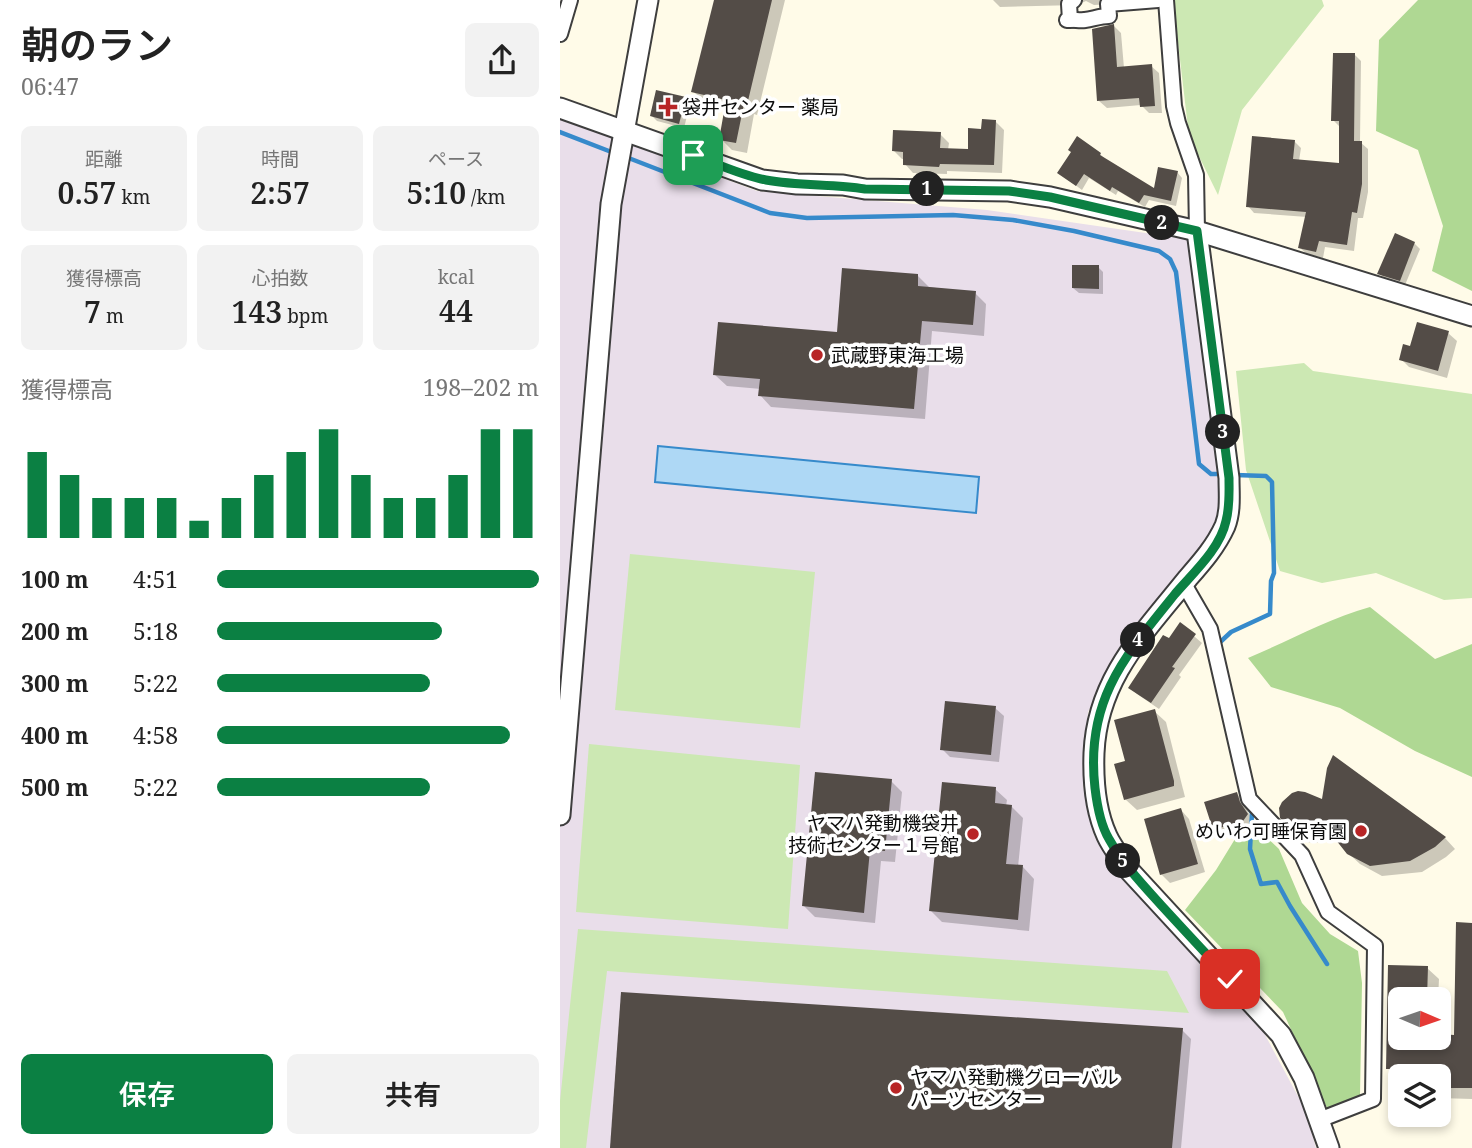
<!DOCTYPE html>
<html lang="ja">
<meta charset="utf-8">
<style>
:root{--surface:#fff;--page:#f2f2f2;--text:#222;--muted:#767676;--accent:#0b8043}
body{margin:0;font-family:"Noto Serif","Noto Sans JP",serif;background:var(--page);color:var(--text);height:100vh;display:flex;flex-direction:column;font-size:26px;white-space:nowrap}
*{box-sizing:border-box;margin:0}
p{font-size:23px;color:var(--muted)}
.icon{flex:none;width:38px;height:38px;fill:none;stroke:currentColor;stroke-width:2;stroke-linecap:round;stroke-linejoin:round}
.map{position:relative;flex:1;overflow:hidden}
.details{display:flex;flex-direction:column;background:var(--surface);width:560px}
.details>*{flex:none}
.needle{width:46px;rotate:92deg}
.buttons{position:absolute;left:828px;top:987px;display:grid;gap:14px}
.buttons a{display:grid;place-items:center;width:63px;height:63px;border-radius:10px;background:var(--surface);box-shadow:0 4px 10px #0003;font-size:35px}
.pin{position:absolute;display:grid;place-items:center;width:60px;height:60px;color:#fff;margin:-30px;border-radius:14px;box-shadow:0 4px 10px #0006}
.km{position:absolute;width:35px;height:35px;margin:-18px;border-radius:50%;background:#222;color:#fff;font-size:19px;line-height:35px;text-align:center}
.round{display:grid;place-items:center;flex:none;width:74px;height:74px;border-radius:10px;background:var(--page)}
.headline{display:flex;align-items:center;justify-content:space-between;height:119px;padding:0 21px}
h1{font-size:38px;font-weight:600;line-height:52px}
.stats{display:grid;grid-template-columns:repeat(3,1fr);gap:10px;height:119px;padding:7px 21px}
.stats div{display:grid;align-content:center;border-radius:10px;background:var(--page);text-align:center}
.stats b{font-size:30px;font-weight:600}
.stats small{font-size:19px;font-weight:400}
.stats p{font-size:19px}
.chart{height:196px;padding:14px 21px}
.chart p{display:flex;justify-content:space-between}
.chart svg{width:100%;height:126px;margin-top:7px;stroke:var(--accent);stroke-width:6}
.primary-button{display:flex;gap:14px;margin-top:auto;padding:14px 21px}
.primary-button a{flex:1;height:80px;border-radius:10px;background:var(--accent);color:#fff;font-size:28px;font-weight:600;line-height:80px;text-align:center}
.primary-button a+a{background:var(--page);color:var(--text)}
ul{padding:0 21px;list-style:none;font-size:23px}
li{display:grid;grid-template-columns:112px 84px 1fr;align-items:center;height:52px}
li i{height:18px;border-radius:9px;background:var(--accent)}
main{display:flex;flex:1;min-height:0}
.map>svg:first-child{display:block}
.industrial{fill:#e9deea}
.green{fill:#cce8b3}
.forest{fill:#afd893}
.water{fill:#aed8f5;stroke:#368acb;stroke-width:2}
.shadow{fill:#0003}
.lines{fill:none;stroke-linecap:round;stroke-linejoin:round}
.stream{stroke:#368acb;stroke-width:4.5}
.building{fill:#534c47}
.minor-casing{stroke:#3e3e3e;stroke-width:18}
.tertiary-casing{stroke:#3e3e3e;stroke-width:23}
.minor{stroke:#fff;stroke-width:14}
.tertiary{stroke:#fff;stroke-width:19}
.route-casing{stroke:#fff;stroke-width:14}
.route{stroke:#0b8043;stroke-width:9}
.poi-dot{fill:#b82526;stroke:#fff;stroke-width:2.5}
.labels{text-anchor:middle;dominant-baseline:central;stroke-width:7;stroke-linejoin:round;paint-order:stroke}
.poi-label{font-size:19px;fill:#0b0b0b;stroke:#fff;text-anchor:start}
</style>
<main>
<section class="details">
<div class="headline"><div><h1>朝のラン</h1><p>06:47</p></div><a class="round"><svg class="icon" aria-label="share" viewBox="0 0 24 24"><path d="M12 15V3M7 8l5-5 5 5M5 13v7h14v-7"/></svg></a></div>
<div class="stats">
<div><p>距離</p><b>0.57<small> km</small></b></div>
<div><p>時間</p><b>2:57</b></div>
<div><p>ペース</p><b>5:10<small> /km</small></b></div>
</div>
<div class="stats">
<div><p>獲得標高</p><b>7<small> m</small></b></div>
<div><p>心拍数</p><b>143<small> bpm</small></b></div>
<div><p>kcal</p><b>44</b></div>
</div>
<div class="chart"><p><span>獲得標高</span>198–202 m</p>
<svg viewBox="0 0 160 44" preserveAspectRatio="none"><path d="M5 44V14M15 44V22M25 44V30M35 44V30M45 44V30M55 44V38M65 44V30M75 44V22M85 44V14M95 44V6M105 44V22M115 44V30M125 44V30M135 44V22M145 44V6M155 44V6"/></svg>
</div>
<ul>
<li><b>100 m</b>4:51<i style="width:100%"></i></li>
<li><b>200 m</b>5:18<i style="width:70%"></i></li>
<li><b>300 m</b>5:22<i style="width:66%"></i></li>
<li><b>400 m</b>4:58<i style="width:91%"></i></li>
<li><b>500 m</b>5:22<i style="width:66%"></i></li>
</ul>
<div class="primary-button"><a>保存</a><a>共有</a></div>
</section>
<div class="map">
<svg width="912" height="1148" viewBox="0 0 912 1148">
<rect width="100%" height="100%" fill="#fffbe8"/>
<polygon class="industrial" points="0,117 197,191 427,210 627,239 657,457 659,511 652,536 631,560 555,657 528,712 523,786 534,835 553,868 704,1033 746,1111 756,1148 0,1148"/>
<g class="green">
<polygon points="613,0 762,0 764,6 682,110 658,195 629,136"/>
<polygon points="744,363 753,371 912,394 912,598 884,600 816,573 762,583 720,571 686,470 676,371"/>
<polygon points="70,554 255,572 240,728 55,710"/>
<polygon points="29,744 240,765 228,929 16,912"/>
<polygon points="18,929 607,971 629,1013 47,971 26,1148 0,1148 0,1101"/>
</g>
<g class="forest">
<polygon points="858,0 912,0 912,291 872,271 883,226 858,150 816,131 819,40"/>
<path d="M810,607L875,659L912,644V777L855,751L780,708L711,687L688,658C729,641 767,619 810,607Z"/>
<polygon points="704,835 719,849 742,903 770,934 798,951 802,983 800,1096 768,1110 723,1012 625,910 656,870 675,839"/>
</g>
<polygon class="water" points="98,446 419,477 416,513 95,482"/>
<g class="shadow">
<polygon points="155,0 225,0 197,115 194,114 187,153 172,150 161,139 167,108 144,102 133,91"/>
<polygon points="433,0 609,0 609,1 534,5 526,1 517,5 440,7"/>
<polygon points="554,26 561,33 564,68 591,66 599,73 602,113 589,113 581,105 547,108 539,101"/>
<polygon points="794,54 801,61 800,142 808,149 808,192 803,218 798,218 794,251 765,247 763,258 747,254 740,248 747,217 694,213 688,206 734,141 741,148 739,161 781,165 780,127 773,120"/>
<polygon points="125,99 130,104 124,128 97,121 92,116"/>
<polygon points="435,121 444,130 442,173 387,171 387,174 353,173 345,164 345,159 342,159 334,151 380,134 389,143 388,150 409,151 423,131"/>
<polygon points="540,154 545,159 595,191 617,172 622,178 616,206 589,200 585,207 558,191 556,195 529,178 522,190 499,173"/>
<polygon points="854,243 860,249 845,285 825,279 820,274"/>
<polygon points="538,267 543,272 543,294 519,293 513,288"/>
<polygon points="358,276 369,287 415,293 426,304 424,336 372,331 365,419 211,407 200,395 201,389 167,386 155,375 279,334"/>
<polygon points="888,333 897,341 887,378 849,367 841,359 852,348"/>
<polygon points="621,625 642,643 619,675 621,677 599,709 577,694 570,687"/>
<polygon points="435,708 444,716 439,762 390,757 382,749"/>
<polygon points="594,711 606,722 625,797 577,810 565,799 567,763"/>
<polygon points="774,758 885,838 895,849 886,857 862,872 822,876 800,864 788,853 772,832 762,841 756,843 746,842 722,817 764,801"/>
<polygon points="331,781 342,792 335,862 321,861 315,923 255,917 244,906"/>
<polygon points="435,789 447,800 446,806 451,806 463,818 458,867 463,867 474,879 469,931 382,922 371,911"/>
<polygon points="677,794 685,802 688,812 695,823 692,829 663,838 654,829"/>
<polygon points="621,810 629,819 645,872 610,883 601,874"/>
<polygon points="912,924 912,1099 878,1098 878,1076 840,1076 839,1079 828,1068 830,967 867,968 879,979 878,999 840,999 840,1038 878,1038 878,1035 895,1037"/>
<polygon points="622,1030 631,1039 621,1148 52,1148"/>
</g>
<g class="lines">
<g class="stream">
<polyline points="0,132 54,153"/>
<polyline points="66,157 210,213 247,218 393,215 453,220 514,231 599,251 610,259 616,272 639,464 651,474 663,474"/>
<polyline points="656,646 671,632 710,614 711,581 714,573 712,482 706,476 675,475"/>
<polyline points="689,808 692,813 690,849 701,884 717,882 730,906 767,964"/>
</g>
</g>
<g class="building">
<polygon points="154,0 212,0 187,105 184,104 176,143 159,140 166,100 131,92"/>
<polygon points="554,24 557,67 592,64 595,106 580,107 579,98 537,101 532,29"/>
<polygon points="773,53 795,53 794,141 802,141 802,184 797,213 792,212 787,245 759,241 756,252 738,248 746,212 686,207 692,136 735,140 733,159 779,163 779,121 771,121"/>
<polygon points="96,90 126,97 119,124 90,116"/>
<polygon points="422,119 436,120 434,165 380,164 379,167 343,165 343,152 332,151 333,130 381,132 380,148 408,149 408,128 421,129"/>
<polygon points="517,136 541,153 540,155 594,188 598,167 618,171 611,201 584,195 579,203 552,187 550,191 524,174 516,186 497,173 511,152 508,150"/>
<polygon points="835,233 855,242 840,281 817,274"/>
<polygon points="512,265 539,265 539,289 512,288"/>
<polygon points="282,268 358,274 358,286 416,291 413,325 362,321 354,409 198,396 200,379 153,375 158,322 277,332"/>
<polygon points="857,322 889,331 878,371 839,360 843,344 850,346"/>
<polygon points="620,622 636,634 612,667 615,668 591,703 568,688 603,635 609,638"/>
<polygon points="385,701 436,706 431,755 380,750"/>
<polygon points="595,709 614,781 614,786 564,800 554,764 565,761 554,720"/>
<polygon points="773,755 799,774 886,837 875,847 850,861 810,866 787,854 761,821 751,830 744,833 734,832 720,818 719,808 722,802 732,793 738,791 745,792 762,799 767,768"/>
<polygon points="255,772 332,779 325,851 310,850 304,913 242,906"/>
<polygon points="382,782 436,787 435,803 452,805 446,864 463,865 458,920 369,911"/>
<polygon points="677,792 680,802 688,814 683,821 653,830 644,802"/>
<polygon points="621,808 638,864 600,875 584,819"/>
<polygon points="896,922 912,923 912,1088 878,1088 878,1076 857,1076 857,1074 846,1074 847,1069 826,1069 828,965 868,966 867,999 840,999 840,1038 878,1038 880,1034 894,1035"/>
<polygon points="61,992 623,1028 612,1148 50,1148"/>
</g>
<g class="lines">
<defs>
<g id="minor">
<polyline points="606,0 614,106 618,123 636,175 637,231"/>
<path d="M507,20C514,19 519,21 525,20C533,19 540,16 549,16L548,4L598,0"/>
<polyline points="510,20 509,4 514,0"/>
<polyline points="0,34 10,0"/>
<polyline points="624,584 650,629 689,799 742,855 768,912 815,946 813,1099 759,1120"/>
</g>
<g id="tertiary">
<polyline points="0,108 202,180 237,184 283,185 305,189 449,191 490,197 637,231 912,316"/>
<path d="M637,231L669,478C669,494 671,511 665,526C656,546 642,562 628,578C584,633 537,679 534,753C533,781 535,810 547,836C552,847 561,858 567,868L721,1035L744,1078L769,1148"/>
<polyline points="0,815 51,204 88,0"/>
</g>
</defs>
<use href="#minor" class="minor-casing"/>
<use href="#tertiary" class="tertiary-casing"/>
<use href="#minor" class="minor"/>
<use href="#tertiary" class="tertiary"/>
</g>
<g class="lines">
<defs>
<path id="route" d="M133,155C155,163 183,176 206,180C239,186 272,184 305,189L449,191L490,197L637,231L669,478C669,493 670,506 666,521C660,549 633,573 615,594C564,657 525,701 535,788C537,805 540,824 549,839C563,864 582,884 601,905C624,930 647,955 670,979"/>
</defs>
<use href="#route" class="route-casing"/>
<use href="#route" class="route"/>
</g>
<g class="poi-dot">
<path d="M104.5 96.5h7v7h7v7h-7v7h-7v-7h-7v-7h7z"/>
<circle cx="257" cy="355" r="7"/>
<circle cx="801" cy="831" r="7"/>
<circle cx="413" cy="834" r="7"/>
<circle cx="336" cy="1088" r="7"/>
</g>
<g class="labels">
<g class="poi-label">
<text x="122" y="107">袋井センター 薬局</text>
<text x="271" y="355">武蔵野東海工場</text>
<text x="399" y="823" text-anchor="end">ヤマハ発動機袋井<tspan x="399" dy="22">技術センター１号館</tspan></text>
<text x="787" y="831" text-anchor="end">めいわ可睡保育園</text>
<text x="350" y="1077">ヤマハ発動機グローバル<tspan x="350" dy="22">パーツセンター</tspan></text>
</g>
</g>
</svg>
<div class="buttons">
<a><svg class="needle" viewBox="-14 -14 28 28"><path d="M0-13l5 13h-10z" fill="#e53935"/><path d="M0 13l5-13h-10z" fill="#767676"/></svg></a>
<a><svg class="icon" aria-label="layers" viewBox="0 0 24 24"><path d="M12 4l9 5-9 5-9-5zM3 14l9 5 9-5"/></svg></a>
</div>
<div class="pin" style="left:133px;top:155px;background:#1e9e55"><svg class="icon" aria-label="arrive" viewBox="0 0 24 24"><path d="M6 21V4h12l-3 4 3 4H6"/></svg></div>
<div class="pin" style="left:670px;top:979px;background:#d93025"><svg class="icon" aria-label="check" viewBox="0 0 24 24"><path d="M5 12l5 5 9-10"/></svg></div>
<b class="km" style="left:367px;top:189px">1</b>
<b class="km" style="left:602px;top:223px">2</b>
<b class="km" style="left:663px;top:432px">3</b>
<b class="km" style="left:578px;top:640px">4</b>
<b class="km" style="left:563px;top:861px">5</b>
</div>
</main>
